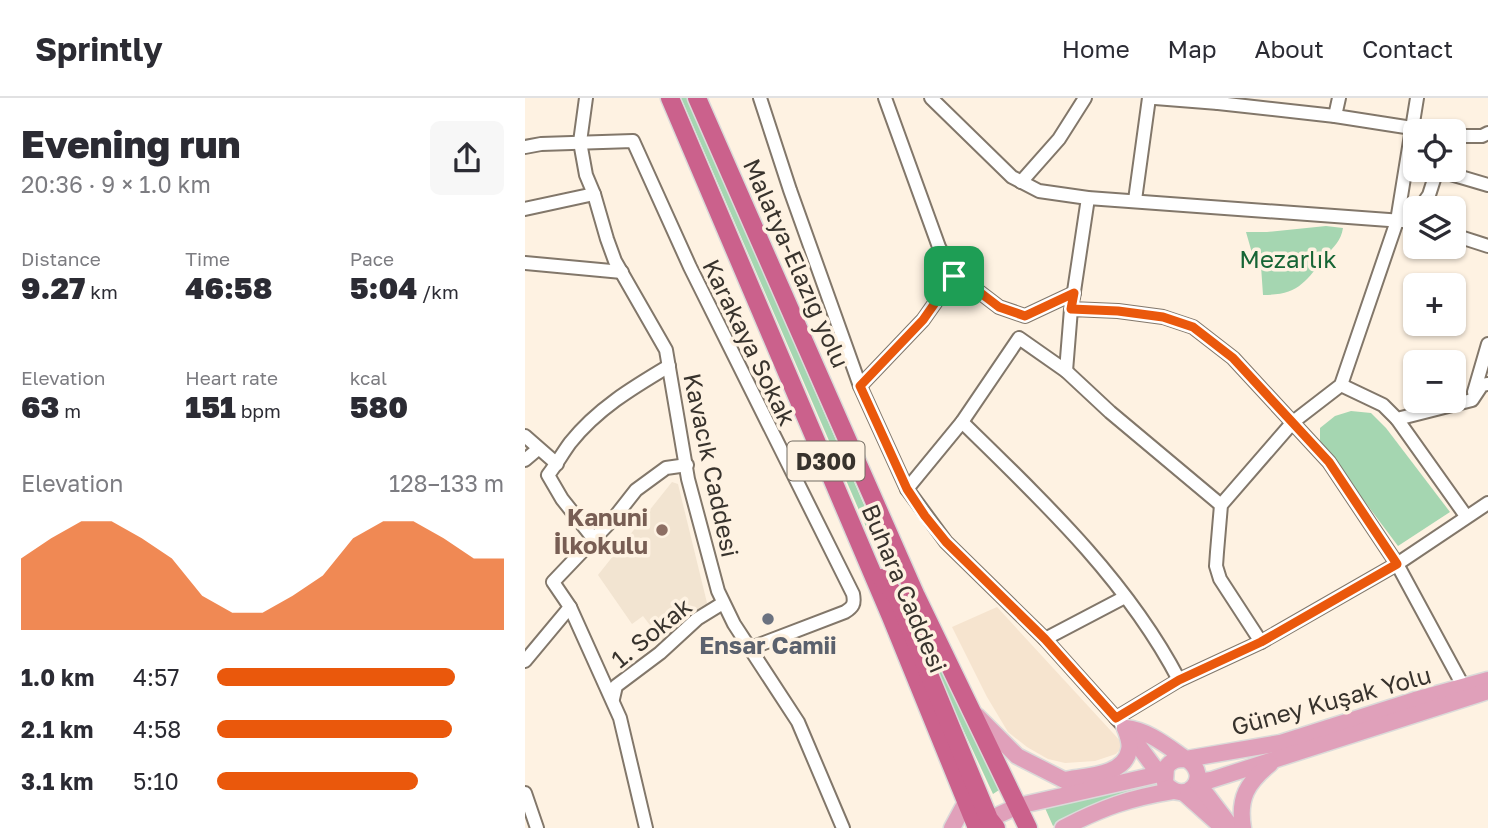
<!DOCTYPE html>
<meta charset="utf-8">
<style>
:root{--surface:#fff;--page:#f7f7f7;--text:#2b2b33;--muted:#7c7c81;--line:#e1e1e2;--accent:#ea580c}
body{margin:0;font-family:"Golos Text",sans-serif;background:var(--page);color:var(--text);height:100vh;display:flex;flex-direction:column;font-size:26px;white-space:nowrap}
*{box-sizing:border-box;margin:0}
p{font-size:23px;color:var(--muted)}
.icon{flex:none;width:38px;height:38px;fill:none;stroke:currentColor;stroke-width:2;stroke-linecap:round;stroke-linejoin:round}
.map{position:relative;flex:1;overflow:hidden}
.drawer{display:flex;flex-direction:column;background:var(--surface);width:525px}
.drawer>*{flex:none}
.fabs{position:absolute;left:878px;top:21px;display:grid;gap:14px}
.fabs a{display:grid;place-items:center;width:63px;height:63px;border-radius:10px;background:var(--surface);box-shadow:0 2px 5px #0004;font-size:35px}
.pin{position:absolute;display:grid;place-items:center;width:60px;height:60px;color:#fff;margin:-30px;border-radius:14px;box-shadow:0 4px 10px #0006}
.round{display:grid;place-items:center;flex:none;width:74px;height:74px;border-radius:10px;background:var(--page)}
.summary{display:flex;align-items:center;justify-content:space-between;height:119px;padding:0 21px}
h1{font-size:38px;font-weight:800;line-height:52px}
.figures{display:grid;grid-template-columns:repeat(3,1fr);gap:10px;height:119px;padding:7px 21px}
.figures div{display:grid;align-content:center}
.figures b{font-size:30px;font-weight:800}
.figures small{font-size:19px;font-weight:400}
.figures p{font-size:19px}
.chart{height:196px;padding:14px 21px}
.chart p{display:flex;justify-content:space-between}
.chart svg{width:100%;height:126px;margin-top:7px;fill:var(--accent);opacity:.7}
ul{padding:0 21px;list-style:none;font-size:23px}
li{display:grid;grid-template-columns:112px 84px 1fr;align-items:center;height:52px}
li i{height:18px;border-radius:9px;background:var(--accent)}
header{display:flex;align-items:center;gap:42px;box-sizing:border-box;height:98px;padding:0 35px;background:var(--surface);border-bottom:2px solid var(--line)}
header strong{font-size:33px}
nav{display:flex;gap:38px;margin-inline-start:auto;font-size:24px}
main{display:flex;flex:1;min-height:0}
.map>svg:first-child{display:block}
.built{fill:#f6e4cf}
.education{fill:#f2e4d1}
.green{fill:#a5d6b1}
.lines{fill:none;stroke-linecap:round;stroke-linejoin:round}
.minor-casing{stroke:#82776a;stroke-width:16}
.major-casing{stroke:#dbdad9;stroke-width:19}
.highway-casing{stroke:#dbdad9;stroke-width:21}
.minor{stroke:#fff;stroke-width:12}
.major{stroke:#e0a0ba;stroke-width:16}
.highway{stroke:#cb618c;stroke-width:18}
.route-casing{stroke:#fff;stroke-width:14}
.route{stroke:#ea580c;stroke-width:9}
.education-dot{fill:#8d6e63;stroke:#fef2e2;stroke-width:2.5}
.worship-dot{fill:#6b7280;stroke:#fef2e2;stroke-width:2.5}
.labels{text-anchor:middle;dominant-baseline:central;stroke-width:7;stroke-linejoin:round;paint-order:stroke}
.shield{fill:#fef2e2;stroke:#736c63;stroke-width:2}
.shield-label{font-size:23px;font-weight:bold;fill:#38332d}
.park-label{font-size:24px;fill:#166535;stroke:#fef2e2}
.street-label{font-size:24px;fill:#38332d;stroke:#fef2e2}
.education-label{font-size:24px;font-weight:bold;fill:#785e54;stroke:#fef2e2;text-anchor:end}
.worship-label{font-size:24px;font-weight:bold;fill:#5b616d;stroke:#fef2e2}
</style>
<header>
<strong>Sprintly</strong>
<nav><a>Home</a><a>Map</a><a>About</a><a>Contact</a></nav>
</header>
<main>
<section class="drawer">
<div class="summary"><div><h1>Evening run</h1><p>20:36 · 9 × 1.0 km</p></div><a class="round"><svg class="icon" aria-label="share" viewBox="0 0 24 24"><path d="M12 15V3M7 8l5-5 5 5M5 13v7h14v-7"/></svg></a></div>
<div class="figures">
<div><p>Distance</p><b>9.27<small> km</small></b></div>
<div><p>Time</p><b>46:58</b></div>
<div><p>Pace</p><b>5:04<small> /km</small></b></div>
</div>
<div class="figures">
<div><p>Elevation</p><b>63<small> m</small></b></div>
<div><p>Heart rate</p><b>151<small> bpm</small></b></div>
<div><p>kcal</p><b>580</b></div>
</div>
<div class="chart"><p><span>Elevation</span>128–133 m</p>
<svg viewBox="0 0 160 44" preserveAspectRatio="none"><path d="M0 44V19L10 12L20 6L30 6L40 12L50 19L60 32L70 38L80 38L90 32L100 25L110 12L120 6L130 6L140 12L150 19L160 19V44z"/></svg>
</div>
<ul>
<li><b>1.0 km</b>4:57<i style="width:83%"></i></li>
<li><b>2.1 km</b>4:58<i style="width:82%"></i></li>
<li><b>3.1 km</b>5:10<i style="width:70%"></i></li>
</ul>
</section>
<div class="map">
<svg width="963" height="730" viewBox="0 0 963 730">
<rect width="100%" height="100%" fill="#fef2e2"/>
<polygon class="built" points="472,509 599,647 591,656 570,663 540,665 523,661 502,649 483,634 462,599 427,529"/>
<polygon class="education" points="147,384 153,386 183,509 138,544 118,518 107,526 73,477"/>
<g class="green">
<polygon points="156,0 163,0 349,430 384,506 477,690 468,696 381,508 343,433"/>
<path d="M801,128L818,130C816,143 809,148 801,158C780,184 774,197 738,197L736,168L727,155L721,134H742Z"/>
<polygon points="826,313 846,315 861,330 925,414 873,448 795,344 795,330 810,318"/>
<path d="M636,679L643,687C601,692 565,707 528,728L520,710Z"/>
</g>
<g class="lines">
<defs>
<g id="minor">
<polyline points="61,0 55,44 61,77 69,96 82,141 90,163 141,252 163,381 193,493 209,526 273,624 318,730"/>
<polyline points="235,0 265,92 335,288 382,391 421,444 520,541 600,630"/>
<polyline points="406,0 487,79 514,93 563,100 891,124"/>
<polyline points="630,0 693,5 697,0"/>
<polyline points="814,0 810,18 887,30"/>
<polyline points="693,5 810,18"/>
<polyline points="929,38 957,38 963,35"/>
<path d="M0,49L16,46L108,43L165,169L328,496C330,506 328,509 320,514L226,550"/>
<polyline points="496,84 534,41 560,0"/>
<polyline points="610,102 624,0"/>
<polyline points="895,110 904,97 912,72 963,87"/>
<polyline points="0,111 69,96"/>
<polyline points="929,137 963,148"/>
<polyline points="0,165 97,174"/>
<polyline points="429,178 440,183 474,209 500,218 549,195"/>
<polyline points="548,200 563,100"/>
<polyline points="541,273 585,314 696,407"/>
<polyline points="816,287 858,307 872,321 947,302 957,287 963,286"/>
<polyline points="335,288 398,222 429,178 414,149 360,0"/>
<polyline points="949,294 963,246"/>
<polyline points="872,321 941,418"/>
<path d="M437,324C517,402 602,482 654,582"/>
<polyline points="0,338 32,366"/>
<polyline points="0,362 13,351"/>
<polyline points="382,391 437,324 494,240 541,273 546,211 593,213 638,219 668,229 708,260 804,364 872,466 943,597"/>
<path d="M68,440L37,401L23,377C31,367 37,356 45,345C72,311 107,290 144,268"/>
<polyline points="45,509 95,620 121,730"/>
<polyline points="520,541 600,499"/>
<polyline points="736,544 695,481 691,468 692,454 696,407 768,324 816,287 872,123 892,0"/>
<polyline points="0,563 45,509 28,484 89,420 111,392 141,370 162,367"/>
<polyline points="88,601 91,588 135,555 172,521 198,505"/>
<polyline points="591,620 654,582 736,544 872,466 963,405"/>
<polyline points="0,695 12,730"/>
</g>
<g id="major">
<polyline points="452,618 492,658 539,682 565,691"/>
<path d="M600,630C623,632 642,648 661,661C689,678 660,710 640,685L641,670C646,662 652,661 661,661L755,645L890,602L963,582"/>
<polyline points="604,635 629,669 639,675"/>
<path d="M540,682C559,678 600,678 604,652C606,645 602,636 600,630"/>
<polyline points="659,695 696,728"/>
<polyline points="452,727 493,708 639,675"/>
<polyline points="427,730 441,704"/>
<path d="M538,730C577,710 604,700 648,693"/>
<polyline points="707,730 672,684 686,682 963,593"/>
<path d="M718,730C713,700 722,685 745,666"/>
</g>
<g id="highway">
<polyline points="145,0 366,519 452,730"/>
<polyline points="172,0 391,498 503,730"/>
<polyline points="356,480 372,499 464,721 471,730"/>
</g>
</defs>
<use href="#minor" class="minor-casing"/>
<use href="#major" class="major-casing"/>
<use href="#highway" class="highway-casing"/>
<use href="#minor" class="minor"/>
<use href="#major" class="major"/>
<use href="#highway" class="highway"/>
</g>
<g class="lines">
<defs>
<polygon id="route" points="429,178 440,183 474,209 500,218 549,195 546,211 593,213 638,219 668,229 708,260 804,364 872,466 736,544 654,582 591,620 520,541 421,444 400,418 382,391 335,288 398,222"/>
</defs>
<use href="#route" class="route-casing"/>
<use href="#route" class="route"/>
</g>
<circle class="education-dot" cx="137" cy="432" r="7"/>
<circle class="worship-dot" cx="243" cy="521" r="7"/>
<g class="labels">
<rect class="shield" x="262.5" y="343.5" width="77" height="39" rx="5"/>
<g class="shield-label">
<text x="301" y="363">D300</text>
</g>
<g class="park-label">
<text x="763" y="160">Mezarlık</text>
</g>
<g class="street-label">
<text transform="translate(272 165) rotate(66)">Malatya-Elazığ yolu</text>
<text transform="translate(225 244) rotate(64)">Karakaya Sokak</text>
<text transform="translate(187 367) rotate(78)">Kavacık Caddesi</text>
<text transform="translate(380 490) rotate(67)">Buhara Caddesi</text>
<text transform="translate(126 534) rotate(-39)">1. Sokak</text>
<text transform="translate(806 602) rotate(-15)">Güney Kuşak Yolu</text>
</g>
<g class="education-label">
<text x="123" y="418">Kanuni<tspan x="123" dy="28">İlkokulu</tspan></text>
</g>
<g class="worship-label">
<text x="243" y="546">Ensar Camii</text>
</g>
</g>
</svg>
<div class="fabs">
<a><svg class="icon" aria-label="locate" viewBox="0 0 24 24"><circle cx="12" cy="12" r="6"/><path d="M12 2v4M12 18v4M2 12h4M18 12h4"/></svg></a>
<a><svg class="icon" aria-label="layers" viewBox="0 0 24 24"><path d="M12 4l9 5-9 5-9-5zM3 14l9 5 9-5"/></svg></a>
<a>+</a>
<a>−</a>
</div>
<div class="pin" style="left:429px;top:178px;background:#1e9e55"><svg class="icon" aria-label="arrive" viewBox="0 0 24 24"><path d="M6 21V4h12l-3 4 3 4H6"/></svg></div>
</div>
</main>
